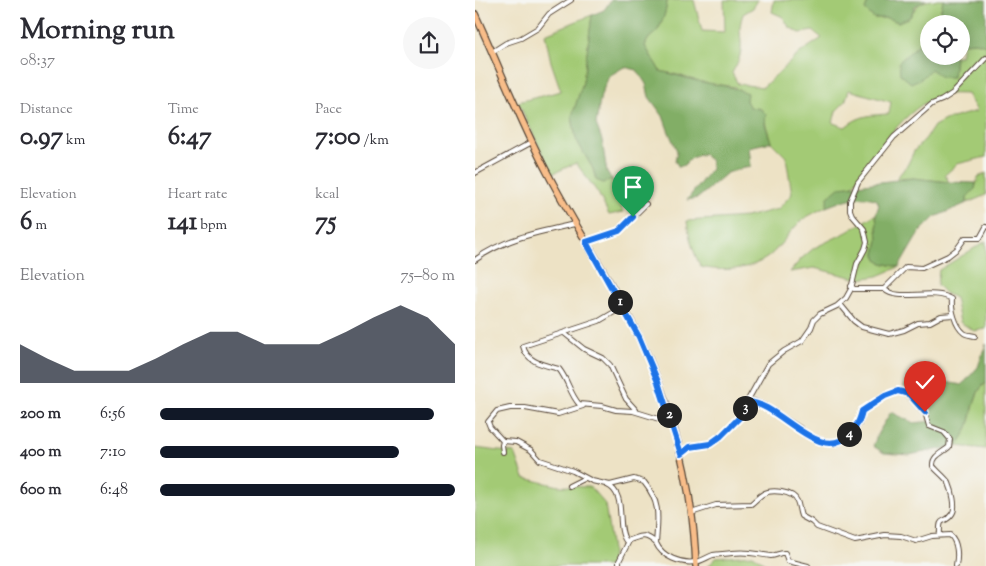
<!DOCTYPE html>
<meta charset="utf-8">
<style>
:root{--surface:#fff;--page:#f7f7f7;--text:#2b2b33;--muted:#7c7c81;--accent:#111827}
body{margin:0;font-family:"Sorts Mill Goudy",serif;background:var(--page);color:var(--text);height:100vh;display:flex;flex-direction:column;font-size:19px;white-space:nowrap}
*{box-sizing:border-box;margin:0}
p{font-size:16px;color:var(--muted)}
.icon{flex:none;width:28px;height:28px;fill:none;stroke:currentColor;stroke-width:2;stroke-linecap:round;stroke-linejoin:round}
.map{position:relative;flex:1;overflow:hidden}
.panel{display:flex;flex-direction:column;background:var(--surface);width:475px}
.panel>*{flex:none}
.tools{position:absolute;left:445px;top:15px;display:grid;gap:10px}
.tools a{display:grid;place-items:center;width:50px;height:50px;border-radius:50%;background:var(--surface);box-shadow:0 2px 12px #0003;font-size:25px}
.pin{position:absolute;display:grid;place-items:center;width:42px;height:42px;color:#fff;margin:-51px -21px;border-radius:50% 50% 50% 0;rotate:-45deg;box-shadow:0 0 5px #0007}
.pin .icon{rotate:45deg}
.km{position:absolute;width:25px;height:25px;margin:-12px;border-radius:50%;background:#222;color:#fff;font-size:14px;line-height:25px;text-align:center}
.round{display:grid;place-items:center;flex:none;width:52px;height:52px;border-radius:26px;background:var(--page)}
.headline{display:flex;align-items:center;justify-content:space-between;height:85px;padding:0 20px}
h1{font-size:28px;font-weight:800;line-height:38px}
.stats{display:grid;grid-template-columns:repeat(3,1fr);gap:8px;height:85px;padding:5px 20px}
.stats div{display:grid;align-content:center}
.stats b{font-size:25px;font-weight:800}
.stats small{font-size:14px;font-weight:400}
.stats p{font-size:14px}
.chart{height:140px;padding:10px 20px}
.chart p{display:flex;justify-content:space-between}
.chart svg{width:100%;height:90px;margin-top:5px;fill:var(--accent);opacity:.7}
ul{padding:0 20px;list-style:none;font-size:16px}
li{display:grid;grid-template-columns:80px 60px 1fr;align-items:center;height:38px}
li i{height:12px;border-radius:6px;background:var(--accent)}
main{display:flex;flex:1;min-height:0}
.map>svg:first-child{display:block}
.green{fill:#a3ca75;stroke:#6f7a4a;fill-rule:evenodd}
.forest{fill:#82ae66;stroke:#5e6c42}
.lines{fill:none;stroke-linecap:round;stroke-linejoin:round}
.minor-casing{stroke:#564637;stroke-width:6}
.primary-casing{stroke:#564637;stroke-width:8}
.minor{stroke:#fff;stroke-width:4}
.primary{stroke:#f8bd89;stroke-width:5.5}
.route-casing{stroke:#fff;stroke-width:10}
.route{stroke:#1a73e8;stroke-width:6}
</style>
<main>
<section class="panel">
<div class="headline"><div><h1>Morning run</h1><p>08:37</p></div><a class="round"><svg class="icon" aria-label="share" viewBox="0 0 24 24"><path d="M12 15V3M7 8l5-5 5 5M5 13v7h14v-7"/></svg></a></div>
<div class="stats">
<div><p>Distance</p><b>0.97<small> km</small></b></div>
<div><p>Time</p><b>6:47</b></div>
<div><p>Pace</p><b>7:00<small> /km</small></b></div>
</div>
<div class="stats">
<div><p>Elevation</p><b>6<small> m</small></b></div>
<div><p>Heart rate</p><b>141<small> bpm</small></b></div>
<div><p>kcal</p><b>75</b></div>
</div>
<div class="chart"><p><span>Elevation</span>75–80 m</p>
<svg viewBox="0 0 160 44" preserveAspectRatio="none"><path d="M0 44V25L10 32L20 38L30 38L40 38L50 32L60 25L70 19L80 19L90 25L100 25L110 25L120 19L130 12L140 6L150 12L160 25V44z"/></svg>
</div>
<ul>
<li><b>200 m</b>6:56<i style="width:93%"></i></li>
<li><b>400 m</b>7:10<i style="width:81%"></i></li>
<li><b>600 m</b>6:48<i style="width:100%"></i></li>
</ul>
</section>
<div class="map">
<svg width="511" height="566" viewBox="0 0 511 566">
<rect width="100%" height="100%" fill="#f6f6f2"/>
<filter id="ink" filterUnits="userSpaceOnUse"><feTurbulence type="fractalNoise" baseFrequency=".02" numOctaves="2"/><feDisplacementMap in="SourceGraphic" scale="10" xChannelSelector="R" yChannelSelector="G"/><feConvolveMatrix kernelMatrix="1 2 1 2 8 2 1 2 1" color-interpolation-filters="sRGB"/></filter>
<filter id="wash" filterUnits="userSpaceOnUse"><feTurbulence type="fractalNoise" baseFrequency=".0096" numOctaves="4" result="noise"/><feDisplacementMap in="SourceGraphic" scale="20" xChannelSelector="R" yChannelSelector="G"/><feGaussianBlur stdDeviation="1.12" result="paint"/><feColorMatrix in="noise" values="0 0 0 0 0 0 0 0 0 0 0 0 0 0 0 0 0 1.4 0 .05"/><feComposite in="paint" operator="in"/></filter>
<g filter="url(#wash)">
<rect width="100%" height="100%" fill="#ede2c5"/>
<g class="green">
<path d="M192,0H219L227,31L250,32L249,0H283L278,8L268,14C262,32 267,34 266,50C265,59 261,66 257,73L263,84L288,87L326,52L347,38L338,31L325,33L314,27L308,17L297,12L299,0H394L390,10L399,18H412L423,22L435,17C444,0 449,0 468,0L465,14L458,24H454C454,40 435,52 424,62L447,78L456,69L478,77L480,56H486L488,43L501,42L511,45V157L482,164L470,175L474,182L438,178L421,179L433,164L439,151L451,138L459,126L470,120L502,111L492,94C485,94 476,93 469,95C430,104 401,155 378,185C364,188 355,192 351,207C344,210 337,214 330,218C316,228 307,246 293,257C275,270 247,272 226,267C218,252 214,238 212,221L271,217L303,209L317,194L311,157L296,142L286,109L275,107L260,87L225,82L203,75L185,71L170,46C174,35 176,38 182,31C187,24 192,9 192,0ZM374,90L416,102L414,114C395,115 385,115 370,127L358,123L361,111L370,102Z"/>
<polygon points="117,15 108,82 97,117 101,139 118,169 121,180 128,182 137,179 148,212 134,215 123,193 101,163 77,174 43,102 86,91 76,62 70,34"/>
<polygon points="511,173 511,195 492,203 492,197 500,189 503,177"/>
<polygon points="401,214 403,240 400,254 402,260 407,263 424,267 403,276 384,279 339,268 315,272 326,259 339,248 372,232"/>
<polygon points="511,241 511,329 499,331 485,322 480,298 470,293 462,285 464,270"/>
<path d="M511,383V449L482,446C486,439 492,432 494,424C499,412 499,390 511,383Z"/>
<polygon points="0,448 40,453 49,478 84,486 115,487 130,504 137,550 136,566 0,566"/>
<polygon points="278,555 294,566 233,566 241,558"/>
</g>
<g class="forest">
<path d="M136,0H192C192,9 187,24 182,31C176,38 174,35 170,46L185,71C199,74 213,79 227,82C243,85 257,86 272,93L271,101L275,107L286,109L291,114L290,124L296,142L274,147L276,166L252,173L223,198L212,200L236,169V161L228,154L216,158L209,165L204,167L200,161L202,151L193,130L188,116L174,97L171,84L162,70L149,67L134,76L126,95L121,124L127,140L132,173L137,179L128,183L121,180L118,169L101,139L97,116L108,82L117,15L129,10Z"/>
<polygon points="394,0 451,0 440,6 435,17 423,22 412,18 399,18 390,10"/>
<polygon points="468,0 511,0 511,45 501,42 488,43 486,44 486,24 458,24 465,14"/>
<polygon points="454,30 454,56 480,56 478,77 466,77 456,69 447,78 436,83 425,74 424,62 442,46"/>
<path d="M438,178L474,182L501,183L500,189L492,197V203L460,217L444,233L424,267L407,263L402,260L400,254L403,240L401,214L404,205L402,200C385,193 367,201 351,207L353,197L365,187Z"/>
<path d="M511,344V383C499,390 498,412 494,424C492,432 486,439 482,446L434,455L409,453L398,446L403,433L416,412L439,423L456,421L449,406L429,387L433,375L487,385L503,367Z"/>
</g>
</g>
<g filter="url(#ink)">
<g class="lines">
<defs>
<g id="minor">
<polyline points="17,52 31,43 46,38 63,28 74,14 96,0"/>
<polyline points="0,173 57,142"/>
<polyline points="111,242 144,231 171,204"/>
<path d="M0,260C30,238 64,232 100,224"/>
<polyline points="376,286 379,289 409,289 431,267 447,268 473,256 482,249 490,238 505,238 511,227"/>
<path d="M409,289C424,303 457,287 477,299C476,309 480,326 489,333C491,335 497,335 500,336"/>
<polyline points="365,304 379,321 387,327 414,334 429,330 443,323 455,322 466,316 478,315"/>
<path d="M149,309L141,311L124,321L48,346C52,363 70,365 84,369C93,380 95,394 104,404L127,406L141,410L158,411L197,423"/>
<polyline points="89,333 109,349 128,358 135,365 151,399 161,410"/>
<path d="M273,402L279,401L288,405L325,428L331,435L354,443H362L370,439L384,424L387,411L410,396L423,391L434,394L446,407L450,412L454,426L469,432L475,439L474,447C467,453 457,456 458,466C463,472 470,477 474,483C477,490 482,508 477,514C469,526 464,514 465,535"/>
<path d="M28,441L41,442L56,450L65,460L98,471L117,481L135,485L159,479L169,482C186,503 183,517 181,543C187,557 206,564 220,562C226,562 232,557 238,555C244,554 251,554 257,553C275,551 280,554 296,556C301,556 305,552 310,553L313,561L333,566"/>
<polyline points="28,441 15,427 13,422 22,411 35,408 50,408 83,414 108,406"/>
<polyline points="28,452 27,445 28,441"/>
<polyline points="206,454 215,447 235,444 246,436 267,415 274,398 293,364 309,351 327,341 336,328 339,320 345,314 362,306 371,298 376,289 382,264 390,249 392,242 389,229 377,215 375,210 375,201 383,182 419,137 457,104 467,100 478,93 511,58"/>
<path d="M132,485C153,494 140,526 151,541C165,538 167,531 181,543"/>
<polyline points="94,486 110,478"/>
<path d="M216,513L241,505L276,504C280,501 284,496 288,494C296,489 318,491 322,501C324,505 324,511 326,516L337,522L342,527L380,541L410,535L426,536L441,541L457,536L475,535C483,542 483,556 481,566"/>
<polyline points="144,566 144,561 154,541"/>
</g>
<path id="primary" d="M0,14C24,66 45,121 72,172C101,228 136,280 164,337C198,408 218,487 221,566"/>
</defs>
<use href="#minor" class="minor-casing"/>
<use href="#primary" class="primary-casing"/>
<use href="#minor" class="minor"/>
<use href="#primary" class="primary"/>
</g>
</g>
<g class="lines" filter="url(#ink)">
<defs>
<path id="route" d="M158,217L144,231L111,242L164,337L183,382L206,454L215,447L235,444L246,436L267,415L273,402C303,402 346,466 374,434C382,425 384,423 387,411L410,396L423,391L434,394L450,412"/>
</defs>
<use href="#route" class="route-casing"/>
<use href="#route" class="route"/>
</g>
</svg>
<div class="tools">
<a><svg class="icon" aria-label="locate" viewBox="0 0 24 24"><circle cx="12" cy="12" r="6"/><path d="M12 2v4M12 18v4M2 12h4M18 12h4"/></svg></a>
</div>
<div class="pin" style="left:158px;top:217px;background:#1e9e55"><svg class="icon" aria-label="arrive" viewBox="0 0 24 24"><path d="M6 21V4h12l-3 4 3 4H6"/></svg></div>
<div class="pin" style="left:450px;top:412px;background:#d93025"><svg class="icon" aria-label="check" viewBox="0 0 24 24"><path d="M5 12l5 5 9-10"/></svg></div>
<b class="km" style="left:145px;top:302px">1</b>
<b class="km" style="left:194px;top:415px">2</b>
<b class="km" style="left:270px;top:408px">3</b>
<b class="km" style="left:374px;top:434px">4</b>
</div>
</main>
